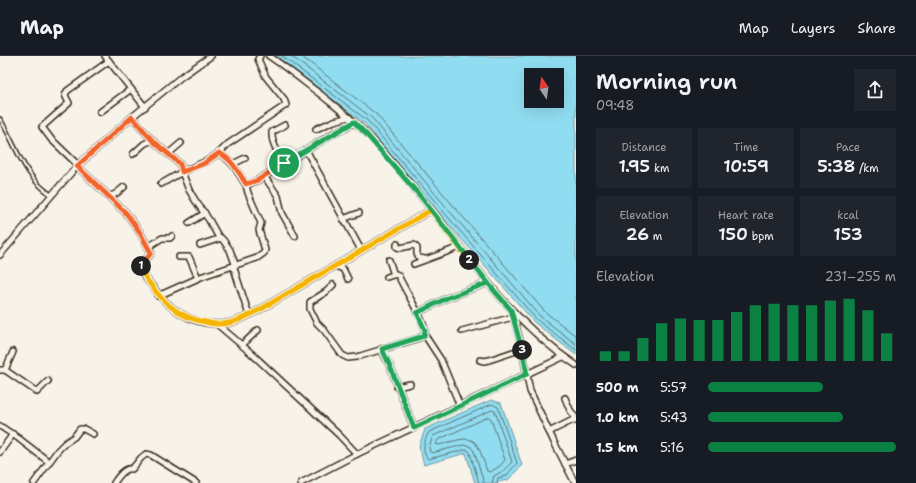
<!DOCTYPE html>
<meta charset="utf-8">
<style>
:root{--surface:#171b24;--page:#20242c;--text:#f1f3f6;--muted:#9ea1a6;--line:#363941;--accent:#0b8043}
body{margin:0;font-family:"Shantell Sans",sans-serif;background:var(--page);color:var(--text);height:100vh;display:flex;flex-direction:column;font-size:15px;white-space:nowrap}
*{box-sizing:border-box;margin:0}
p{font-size:13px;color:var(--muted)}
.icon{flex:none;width:22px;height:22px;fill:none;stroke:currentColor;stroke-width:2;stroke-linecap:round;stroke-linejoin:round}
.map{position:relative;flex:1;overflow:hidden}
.details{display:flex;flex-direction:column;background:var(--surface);width:340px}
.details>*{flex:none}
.needle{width:26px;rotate:347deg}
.controls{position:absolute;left:524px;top:12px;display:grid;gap:8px}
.controls a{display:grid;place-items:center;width:40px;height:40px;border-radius:0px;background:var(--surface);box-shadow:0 4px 16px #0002;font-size:20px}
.pin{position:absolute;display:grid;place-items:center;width:34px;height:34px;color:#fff;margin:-17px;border:2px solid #fff;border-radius:50%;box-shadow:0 1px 4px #0007}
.km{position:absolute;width:20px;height:20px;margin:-10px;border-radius:50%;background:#222;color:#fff;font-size:11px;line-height:20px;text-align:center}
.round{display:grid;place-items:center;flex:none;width:42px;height:42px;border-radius:0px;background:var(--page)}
.headline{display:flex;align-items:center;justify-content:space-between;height:68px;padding:0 20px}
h1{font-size:22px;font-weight:600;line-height:30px}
.figures{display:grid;grid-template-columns:repeat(3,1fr);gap:6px;height:68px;padding:4px 20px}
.figures div{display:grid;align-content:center;border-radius:0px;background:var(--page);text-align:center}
.figures b{font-size:17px;font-weight:600}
.figures small{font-size:11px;font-weight:400}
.figures p{font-size:11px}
.chart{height:112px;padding:8px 20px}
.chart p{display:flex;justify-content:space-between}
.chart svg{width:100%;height:72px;margin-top:4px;stroke:var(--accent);stroke-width:6}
ul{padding:0 20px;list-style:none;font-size:13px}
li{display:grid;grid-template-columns:64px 48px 1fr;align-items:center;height:30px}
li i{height:10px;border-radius:5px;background:var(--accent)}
header{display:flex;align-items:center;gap:24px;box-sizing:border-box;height:56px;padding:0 20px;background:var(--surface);border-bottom:1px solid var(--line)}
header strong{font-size:19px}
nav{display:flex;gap:22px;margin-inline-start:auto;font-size:14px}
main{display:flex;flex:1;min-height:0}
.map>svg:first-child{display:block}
.water{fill:#90ddf1;stroke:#6e959d;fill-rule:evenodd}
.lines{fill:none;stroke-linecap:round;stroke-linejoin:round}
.shore{stroke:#5d7272;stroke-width:1}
.lane-casing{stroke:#3b2a1e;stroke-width:5.5}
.street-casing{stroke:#3b2a1e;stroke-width:8}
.lane{stroke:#f7f3e8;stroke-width:2.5}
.street{stroke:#f7f3e8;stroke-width:5}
.split-1-casing{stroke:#fff;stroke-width:8}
.split-2-casing{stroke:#fff;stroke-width:8}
.split-3-casing{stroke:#fff;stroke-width:8}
.split-4-casing{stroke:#fff;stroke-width:8}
.split-1{stroke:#f0652b;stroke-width:5}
.split-2{stroke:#f5b400;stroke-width:5}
.split-3{stroke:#22a559;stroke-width:5}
.split-4{stroke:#22a559;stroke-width:5}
</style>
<header>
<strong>Map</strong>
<nav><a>Map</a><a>Layers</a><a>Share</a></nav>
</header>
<main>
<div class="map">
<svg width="576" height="427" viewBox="0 0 576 427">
<rect width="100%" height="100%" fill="#f7f3e8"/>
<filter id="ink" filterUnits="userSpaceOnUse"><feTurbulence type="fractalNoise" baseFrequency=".025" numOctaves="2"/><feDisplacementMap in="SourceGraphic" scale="8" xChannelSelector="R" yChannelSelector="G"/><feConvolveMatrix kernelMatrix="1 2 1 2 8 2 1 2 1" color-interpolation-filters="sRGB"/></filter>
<g filter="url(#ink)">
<g class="water">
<path d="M276,0H576V299L535,267L445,164L365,68ZM531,19H557V45H531Z"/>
<polygon points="491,344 501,347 522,409 508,424 493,427 475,427 466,397 424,409 419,390 425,373"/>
</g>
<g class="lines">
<g class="shore">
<polyline points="282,0 368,65 448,161 537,264 576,294"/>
<polyline points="291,0 372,62 452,158 541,261 576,288"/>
<polyline points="301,0 376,58 457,154 545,256 576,280"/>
<path d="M489,361L491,363L505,404L500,410L490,416L487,415C475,378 475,379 439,389L436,388L438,384Z"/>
<path d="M479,427L470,397L468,394H464L428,403C421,395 424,385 429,376L492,348L498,351L517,407L506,420L498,422L497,427"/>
<polyline points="484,427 474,395 470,390 463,389 432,397 430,396 429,391 433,380 492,354 495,355 512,406 503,415 494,420 492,427"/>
</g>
<defs>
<path id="lane" d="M0,63C12,82 19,105 33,122C38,129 45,134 51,139"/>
<g id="street">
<polyline points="105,0 145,51"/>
<path d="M269,0C287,12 303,25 320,38C336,51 352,63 366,77C389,101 410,127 431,153C474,209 515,269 576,309"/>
<polyline points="100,56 131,33"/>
<polyline points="132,61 152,84 180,108 182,116 161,128"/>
<polyline points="316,73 334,65 349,61"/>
<polyline points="306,94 361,194"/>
<polyline points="133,98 144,88 152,84"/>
<polyline points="168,98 181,87"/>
<path d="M284,107C279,98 271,87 272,76L285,69"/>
<polyline points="233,108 245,102"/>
<polyline points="78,109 51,83 42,71 69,47 65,39 67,35 109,5"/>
<path d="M77,110L126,157L139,175L151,196L150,199L142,207C139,216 148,225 153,231C167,252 191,268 217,268C232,269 248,260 261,253L431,154"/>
<polyline points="264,120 278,140 282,157 295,180"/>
<polyline points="246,129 258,124 334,77 354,67"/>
<polyline points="109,141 117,137 124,131"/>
<polyline points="343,163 359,157"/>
<polyline points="189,167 205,157"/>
<polyline points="397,188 397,191 400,192 414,189 417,192 417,198 419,202 425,203"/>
<polyline points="200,189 221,182"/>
<polyline points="148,191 162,182 170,182 172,180"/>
<polyline points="0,199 77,110 132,61 181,21 211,0"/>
<polyline points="179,201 189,201 198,222"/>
<polyline points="389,204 394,219"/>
<polyline points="414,208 460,191"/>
<polyline points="336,210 343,213 348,223"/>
<path d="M333,229L326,236L310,246V253L317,267L324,274L342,299L348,302L357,301L419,282C422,280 424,280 425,276C425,265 403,231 398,219L396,218L387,221"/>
<polyline points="158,240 203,220 257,202 264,197 265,194 259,174 261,167 248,137 246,129 234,110 225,101 219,97"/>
<polyline points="512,255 522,293 530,335 554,386 575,427"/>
<polyline points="417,257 447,242 488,227"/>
<polyline points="249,259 238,225 234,212 235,208 230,194 223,184 218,180 209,164 195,144 189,134 182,116 207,105 219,97 228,88 286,49 284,43 266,21 258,3 260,0"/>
<polyline points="217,268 251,297 339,379 357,398"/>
<polyline points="462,275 513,261"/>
<polyline points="424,278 441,304 460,350"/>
<polyline points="242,289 258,274"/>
<polyline points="381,293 390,310 414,372"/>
<polyline points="480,304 484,305 489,304 522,293"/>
<polyline points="0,314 5,314 37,336 48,325"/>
<polyline points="5,314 13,296"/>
<polyline points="397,331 410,328"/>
<polyline points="565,342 570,354 575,361 575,363"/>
<polyline points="0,370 18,382 49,406"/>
<polyline points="549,376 575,363 576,365"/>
<polyline points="0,396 13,378"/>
<polyline points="565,408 576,404"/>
<polyline points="34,427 58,394 65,387 74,381 80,373 84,373 93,378"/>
<path d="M114,427C118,421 125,411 132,413L141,402L146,398L151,399L196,427"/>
<polyline points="301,427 357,398 563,301"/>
</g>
</defs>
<use href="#lane" class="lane-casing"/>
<use href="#street" class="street-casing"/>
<use href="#lane" class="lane"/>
<use href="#street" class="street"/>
</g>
</g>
<g class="lines" filter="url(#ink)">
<defs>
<path id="split-1" d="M141,210L151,197L139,175L126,157L77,110L132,61L152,84L180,108L182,116L203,108L219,97C232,103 239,117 246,128L258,124L284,107"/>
<path id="split-2" d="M141,210C142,217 146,223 151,229C164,248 181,262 205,266C209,267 213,268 217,268C232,269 248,260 261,253L431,154L469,204"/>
<polyline id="split-3" points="469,204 488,227 447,242 417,257 425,274 424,280 382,293 390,310 414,372 527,318 522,294"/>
<polyline id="split-4" points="284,107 354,66 366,78 421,141 492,232 511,254 522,294"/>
</defs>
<use href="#split-1" class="split-1-casing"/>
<use href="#split-2" class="split-2-casing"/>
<use href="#split-3" class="split-3-casing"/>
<use href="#split-4" class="split-4-casing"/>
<use href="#split-1" class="split-1"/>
<use href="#split-2" class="split-2"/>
<use href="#split-3" class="split-3"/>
<use href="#split-4" class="split-4"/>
</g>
</svg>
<div class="controls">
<a><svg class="needle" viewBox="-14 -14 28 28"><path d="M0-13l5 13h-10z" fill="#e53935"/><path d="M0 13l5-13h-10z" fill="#9ea1a6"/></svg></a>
</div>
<div class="pin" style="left:284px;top:107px;background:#1e9e55"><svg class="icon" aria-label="arrive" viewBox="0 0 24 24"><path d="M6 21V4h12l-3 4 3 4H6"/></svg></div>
<b class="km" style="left:141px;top:210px">1</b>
<b class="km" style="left:469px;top:204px">2</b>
<b class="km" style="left:522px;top:294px">3</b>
</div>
<section class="details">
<div class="headline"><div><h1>Morning run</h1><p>09:48</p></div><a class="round"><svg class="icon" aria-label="share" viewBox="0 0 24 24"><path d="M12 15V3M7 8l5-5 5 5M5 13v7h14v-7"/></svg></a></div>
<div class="figures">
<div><p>Distance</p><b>1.95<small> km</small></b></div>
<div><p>Time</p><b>10:59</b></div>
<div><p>Pace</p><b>5:38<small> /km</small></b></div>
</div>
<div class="figures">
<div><p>Elevation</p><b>26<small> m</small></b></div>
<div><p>Heart rate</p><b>150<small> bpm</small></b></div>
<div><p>kcal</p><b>153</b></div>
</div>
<div class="chart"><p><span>Elevation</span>231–255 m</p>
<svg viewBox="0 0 160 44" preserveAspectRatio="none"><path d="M5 44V38M15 44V38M25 44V30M35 44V21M45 44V18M55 44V19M65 44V19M75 44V14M85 44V10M95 44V9M105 44V10M115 44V10M125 44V7M135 44V6M145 44V13M155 44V27"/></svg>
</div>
<ul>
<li><b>500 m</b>5:57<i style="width:61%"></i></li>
<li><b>1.0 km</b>5:43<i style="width:72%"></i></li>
<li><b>1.5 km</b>5:16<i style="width:100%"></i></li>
</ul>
</section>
</main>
